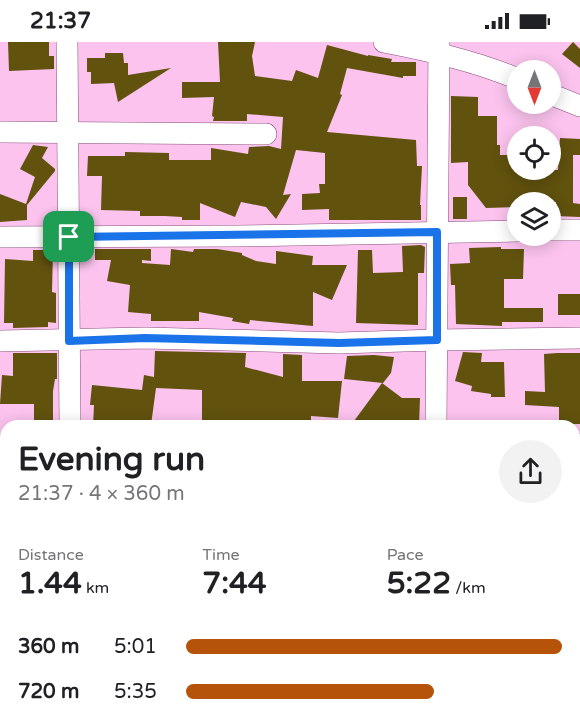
<!DOCTYPE html>
<meta charset="utf-8">
<style>
:root{--surface:#fff;--page:#f2f2f2;--text:#202124;--muted:#757577;--accent:#b45309}
body{margin:0;font-family:"Varela Round",sans-serif;background:var(--page);color:var(--text);height:100vh;display:flex;flex-direction:column;font-size:22px;white-space:nowrap}
*{box-sizing:border-box;margin:0}
p{font-size:20px;color:var(--muted)}
.icon{flex:none;width:33px;height:33px;fill:none;stroke:currentColor;stroke-width:2;stroke-linecap:round;stroke-linejoin:round}
.map{position:relative;flex:1;overflow:hidden}
.drawer{position:absolute;left:0px;top:378px;width:580px;height:306px;display:flex;flex-direction:column;background:var(--surface);border-radius:18px 18px 0 0;box-shadow:0 3px 15px #0003}
.drawer>*{flex:none}
.needle{width:39px;rotate:180deg}
.fabs{position:absolute;left:507px;top:18px;display:grid;gap:12px}
.fabs a{display:grid;place-items:center;width:54px;height:54px;border-radius:50%;background:var(--surface);box-shadow:0 3px 15px #0003;font-size:30px}
.pin{position:absolute;display:grid;place-items:center;width:51px;height:51px;color:#fff;margin:-26px;border-radius:12px;box-shadow:0 3px 9px #0006}
.round{display:grid;place-items:center;flex:none;width:63px;height:63px;border-radius:32px;background:var(--page)}
.summary{display:flex;align-items:center;justify-content:space-between;height:102px;padding:0 18px}
h1{font-size:33px;font-weight:700;line-height:45px}
.figures{display:grid;grid-template-columns:repeat(3,1fr);gap:9px;height:102px;padding:6px 18px}
.figures div{display:grid;align-content:center}
.figures b{font-size:30px;font-weight:700}
.figures small{font-size:16px;font-weight:400}
.figures p{font-size:16px}
ul{padding:0 18px;list-style:none;font-size:20px}
li{display:grid;grid-template-columns:96px 72px 1fr;align-items:center;height:45px}
li i{height:15px;border-radius:8px;background:var(--accent)}
.status{display:flex;justify-content:space-between;align-items:center;height:42px;padding:0 30px;background:var(--surface);direction:ltr}
.status svg{height:16px;fill:currentColor}
.map>svg:first-child{display:block}
.building{fill:#61520e}
.lines{fill:none;stroke-linecap:round;stroke-linejoin:round}
.minor-casing{stroke:#8a4d7d;stroke-width:22}
.minor{stroke:#fff;stroke-width:21}
.route-casing{stroke:#fff;stroke-width:12}
.route{stroke:#1a73e8;stroke-width:8}
</style>
<div class="status"><b>21:37</b><svg viewBox="0 0 49 12"><path d="M0 12V9h3v3zM5 12V6h3v6zM10 12V3h3v9zM15 12V0h3v12zM26 1h20v11H26zM47 4h2v5h-2z"/></svg></div>
<div class="map">
<svg width="580" height="684" viewBox="0 0 580 684">
<rect width="100%" height="100%" fill="#fbc3ee"/>
<g class="building">
<polygon points="8,0 49,0 49,14 54,14 54,27 9,29"/>
<polygon points="218,0 255,0 252,14 255,34 292,39 296,28 318,36 327,3 368,14 368,13 392,17 391,20 416,20 416,34 403,34 403,36 347,26 340,52 342,53 327,90 416,98 417,124 422,124 420,163 421,163 421,178 329,178 329,167 302,168 302,152 320,151 319,142 325,142 325,111 296,108 283,153 291,152 276,177 266,165 241,160 235,175 200,161 200,178 182,178 182,175 165,174 140,174 140,169 101,168 102,134 87,134 88,114 125,114 125,110 169,111 169,118 211,118 211,106 248,112 249,105 269,104 281,107 283,75 247,72 247,79 213,79 214,75 212,74 214,55 182,56 182,40 220,40"/>
<polygon points="573,0 580,7 580,26 562,12"/>
<polygon points="105,11 123,11 124,21 128,21 128,33 171,26 118,60 114,41 91,42 91,30 87,30 87,16 105,16"/>
<polygon points="451,54 478,55 478,74 497,74 497,103 500,103 500,113 518,113 518,128 558,128 560,96 580,97 580,113 573,113 573,161 580,162 580,175 555,174 556,160 518,160 518,165 486,166 468,143 468,120 451,121"/>
<polygon points="33,103 48,105 42,116 55,127 55,129 27,163 27,178 0,180 0,152 26,162 35,135 20,127"/>
<rect x="453" y="155" width="14" height="22"/>
<polygon points="421,203 425,205 424,231 418,231 418,283 356,281 358,208 372,208 373,231 403,230 402,204"/>
<polygon points="501,205 501,207 524,207 523,237 504,237 504,266 543,266 543,280 502,280 502,284 456,282 455,243 451,243 450,222 470,221 469,206"/>
<polygon points="95,207 151,207 151,219 142,218 142,221 170,223 171,207 193,210 194,207 217,207 242,211 242,213 256,219 276,222 276,209 313,214 312,223 347,223 332,258 313,250 313,284 250,278 249,282 232,279 233,276 199,270 199,279 151,279 151,272 128,270 130,243 107,239 111,218 95,218"/>
<polygon points="33,208 53,208 52,250 56,251 56,281 48,280 48,285 13,286 13,281 4,281 5,217 33,219"/>
<rect x="558" y="252" width="22" height="21"/>
<polygon points="155,309 246,311 245,325 283,335 283,312 302,313 302,339 342,339 338,376 311,374 311,384 202,384 202,348 156,346 151,383 139,381 134,378 130,384 93,384 94,363 90,363 92,343 142,348 144,333 154,335"/>
<polygon points="463,310 482,311 481,320 504,320 505,355 491,355 491,352 471,349 472,344 455,339"/>
<polygon points="13,311 57,311 57,337 55,337 53,349 53,384 34,384 34,362 0,362 2,333 13,334"/>
<polygon points="557,311 580,311 580,382 559,382 559,365 525,363 525,349 545,350 544,312"/>
<polygon points="374,313 394,315 391,331 383,341 344,337 347,314"/>
<polygon points="382,341 402,356 420,356 419,384 378,384 378,380 354,379"/>
</g>
<g class="lines">
<defs>
<g id="minor">
<polyline points="67,0 70,384"/>
<path d="M384,0C430,9 475,19 518,37"/>
<polyline points="550,52 580,64"/>
<polyline points="0,90 266,92"/>
<polyline points="550,188 580,188"/>
<polyline points="0,195 238,194 518,189"/>
<polyline points="0,299 145,296 339,301 437,298 580,296"/>
<polyline points="436,384 439,0"/>
<polyline points="574,402 580,402"/>
<polyline points="0,405 6,405"/>
<polyline points="574,506 580,506"/>
<polyline points="0,509 6,509"/>
<polyline points="574,607 580,607"/>
<polyline points="0,615 6,615"/>
<polyline points="71,684 72,678"/>
<polyline points="435,684 435,678"/>
</g>
</defs>
<use href="#minor" class="minor-casing"/>
<use href="#minor" class="minor"/>
</g>
<g class="lines">
<defs>
<polygon id="route" points="437,190 437,298 339,301 145,296 69,299 69,195"/>
</defs>
<use href="#route" class="route-casing"/>
<use href="#route" class="route"/>
</g>
</svg>
<div class="fabs">
<a><svg class="needle" viewBox="-14 -14 28 28"><path d="M0-13l5 13h-10z" fill="#e53935"/><path d="M0 13l5-13h-10z" fill="#757577"/></svg></a>
<a><svg class="icon" aria-label="locate" viewBox="0 0 24 24"><circle cx="12" cy="12" r="6"/><path d="M12 2v4M12 18v4M2 12h4M18 12h4"/></svg></a>
<a><svg class="icon" aria-label="layers" viewBox="0 0 24 24"><path d="M12 4l9 5-9 5-9-5zM3 14l9 5 9-5"/></svg></a>
</div>
<div class="pin" style="left:69px;top:195px;background:#1e9e55"><svg class="icon" aria-label="arrive" viewBox="0 0 24 24"><path d="M6 21V4h12l-3 4 3 4H6"/></svg></div>
<section class="drawer">
<div class="summary"><div><h1>Evening run</h1><p>21:37 · 4 × 360 m</p></div><a class="round"><svg class="icon" aria-label="share" viewBox="0 0 24 24"><path d="M12 15V3M7 8l5-5 5 5M5 13v7h14v-7"/></svg></a></div>
<div class="figures">
<div><p>Distance</p><b>1.44<small> km</small></b></div>
<div><p>Time</p><b>7:44</b></div>
<div><p>Pace</p><b>5:22<small> /km</small></b></div>
</div>
<ul>
<li><b>360 m</b>5:01<i style="width:100%"></i></li>
<li><b>720 m</b>5:35<i style="width:66%"></i></li>
</ul>
</section>
</div>
